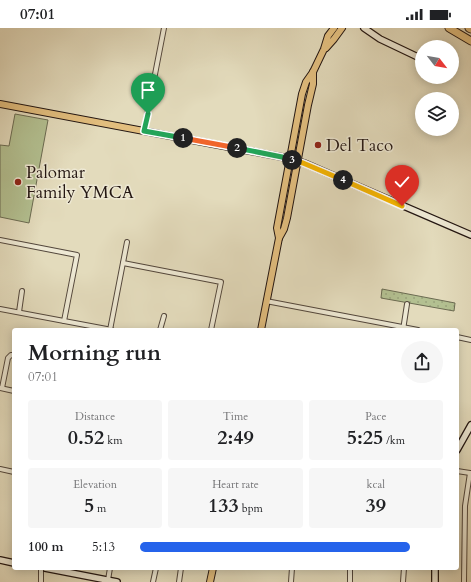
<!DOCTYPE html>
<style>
:root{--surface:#fff;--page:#f6f6f6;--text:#202124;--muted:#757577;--accent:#2563eb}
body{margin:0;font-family:Cardo,serif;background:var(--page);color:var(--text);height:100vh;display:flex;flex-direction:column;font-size:15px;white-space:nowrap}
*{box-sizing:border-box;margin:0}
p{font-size:13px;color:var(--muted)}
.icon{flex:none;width:22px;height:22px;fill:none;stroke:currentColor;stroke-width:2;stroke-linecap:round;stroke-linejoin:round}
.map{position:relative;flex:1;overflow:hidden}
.panel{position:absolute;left:12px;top:300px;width:447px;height:242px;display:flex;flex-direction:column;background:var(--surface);border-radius:4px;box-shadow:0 2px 10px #0003}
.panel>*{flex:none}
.needle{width:26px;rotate:121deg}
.controls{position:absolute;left:415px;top:12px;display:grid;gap:8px}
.controls a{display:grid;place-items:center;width:44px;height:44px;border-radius:50%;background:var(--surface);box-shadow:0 2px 10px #0003;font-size:20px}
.pin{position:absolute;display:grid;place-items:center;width:34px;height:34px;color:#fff;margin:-41px -17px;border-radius:50% 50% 50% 0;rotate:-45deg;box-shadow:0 0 4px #0007}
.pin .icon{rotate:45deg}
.km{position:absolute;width:20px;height:20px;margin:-10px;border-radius:50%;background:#222;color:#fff;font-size:11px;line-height:20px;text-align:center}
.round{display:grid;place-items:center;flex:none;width:42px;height:42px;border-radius:21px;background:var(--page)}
.head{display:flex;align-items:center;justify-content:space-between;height:68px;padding:0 16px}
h1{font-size:22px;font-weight:700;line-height:30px}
.figures{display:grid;grid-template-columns:repeat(3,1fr);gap:6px;height:68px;padding:4px 16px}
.figures div{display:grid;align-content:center;border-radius:4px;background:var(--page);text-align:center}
.figures b{font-size:20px;font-weight:700}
.figures small{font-size:11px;font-weight:400}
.figures p{font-size:11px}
ul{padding:0 16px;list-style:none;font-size:13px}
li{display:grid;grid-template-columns:64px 48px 1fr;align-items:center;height:30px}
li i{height:10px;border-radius:5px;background:var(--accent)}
.status{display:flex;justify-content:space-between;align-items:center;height:28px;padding:0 20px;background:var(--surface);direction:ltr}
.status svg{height:11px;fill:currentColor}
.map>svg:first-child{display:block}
.grass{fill:url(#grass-dots);stroke:#6b6b52}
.park{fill:#b3c091;stroke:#6b6b52}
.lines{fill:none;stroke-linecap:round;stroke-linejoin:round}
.street-casing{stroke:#53473c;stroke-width:6}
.secondary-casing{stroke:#231612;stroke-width:8}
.primary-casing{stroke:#231612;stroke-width:8}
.highway-casing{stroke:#231612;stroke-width:9}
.street{stroke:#ede8d3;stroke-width:4}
.secondary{stroke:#ede8d3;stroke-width:5.5}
.primary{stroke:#e2be7e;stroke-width:6}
.highway{stroke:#e2be7e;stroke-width:7}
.split-1-casing{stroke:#fff;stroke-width:8}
.split-2-casing{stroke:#fff;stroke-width:8}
.split-3-casing{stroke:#fff;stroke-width:8}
.split-4-casing{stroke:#fff;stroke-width:8}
.split-5-casing{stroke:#fff;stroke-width:8}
.split-1{stroke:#22a559;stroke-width:5}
.split-2{stroke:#f0652b;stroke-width:5}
.split-3{stroke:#22a559;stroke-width:5}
.split-4{stroke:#f5b400;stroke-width:5}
.split-5{stroke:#f5b400;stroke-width:5}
.poi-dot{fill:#8f2418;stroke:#ede8d3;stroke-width:1.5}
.labels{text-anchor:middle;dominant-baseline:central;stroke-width:3;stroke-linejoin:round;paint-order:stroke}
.poi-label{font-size:17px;fill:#231612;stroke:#ede8d3;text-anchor:start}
</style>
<div class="status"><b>07:01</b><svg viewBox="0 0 49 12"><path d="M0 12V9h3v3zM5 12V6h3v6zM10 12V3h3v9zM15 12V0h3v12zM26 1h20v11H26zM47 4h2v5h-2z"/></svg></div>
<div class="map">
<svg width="471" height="554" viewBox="0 0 471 554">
<defs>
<pattern id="grass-dots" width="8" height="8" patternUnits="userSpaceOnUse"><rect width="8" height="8" fill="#b3c091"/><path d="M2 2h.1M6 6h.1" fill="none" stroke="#9aa47c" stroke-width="1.8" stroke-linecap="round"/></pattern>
</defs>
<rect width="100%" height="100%" fill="#e3dbbc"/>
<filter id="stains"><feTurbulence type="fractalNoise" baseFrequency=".005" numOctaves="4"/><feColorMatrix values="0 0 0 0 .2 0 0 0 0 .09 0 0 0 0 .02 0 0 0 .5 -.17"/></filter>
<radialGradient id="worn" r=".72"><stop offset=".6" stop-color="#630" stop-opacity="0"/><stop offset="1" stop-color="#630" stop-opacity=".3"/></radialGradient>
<polygon class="grass" points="382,261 455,275 454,283 381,270"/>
<polygon class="park" points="15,86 48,92 29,195 0,189 0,117 9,118"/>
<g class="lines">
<defs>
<g id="street">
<polyline points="144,103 164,0"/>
<polyline points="0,212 77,227 64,293"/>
<polyline points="123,235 221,254 211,302"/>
<polyline points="266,273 418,302"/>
<polyline points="0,281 112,302"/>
<polyline points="19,284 22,263"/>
<polyline points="110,302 127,214"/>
<polyline points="160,302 164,288"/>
<polyline points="403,302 407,276"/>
<polyline points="457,309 471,312"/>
<polyline points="0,360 14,363"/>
<polyline points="2,360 8,330 11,327 14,327"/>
<polyline points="0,441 14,444"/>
<polyline points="457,443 470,445"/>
<polyline points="108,552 110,540"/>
<polyline points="41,554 41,540"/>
<polyline points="153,554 156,540"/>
<polyline points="179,554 181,540"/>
<polyline points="291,554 292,540"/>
<polyline points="350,554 350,540"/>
<polyline points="403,554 404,540"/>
<polyline points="464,554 465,478 470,445"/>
</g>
<g id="secondary">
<polyline points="364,0 380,11 422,31"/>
<polyline points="298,133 304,135 471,207"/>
<polyline points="457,422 471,397"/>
<polyline points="0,532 14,535"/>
<polyline points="45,540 117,554"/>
<polyline points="435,540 435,554"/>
</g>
<g id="primary">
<polyline points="326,20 334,11 342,0"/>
<polyline points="0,76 282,129 298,133"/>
<polyline points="279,210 277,200 302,66 306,54 313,44 324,21 328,8 334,0"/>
<polyline points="261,302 279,210 284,201 287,190 308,77 313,56 313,44"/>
<polyline points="210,554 213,540"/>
</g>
<g id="highway">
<polyline points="449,0 471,13"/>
<polyline points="469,0 471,1"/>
</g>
</defs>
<use href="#street" class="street-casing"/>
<use href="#secondary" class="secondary-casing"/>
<use href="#primary" class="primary-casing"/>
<use href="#highway" class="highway-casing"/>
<use href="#street" class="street"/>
<use href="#secondary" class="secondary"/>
<use href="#primary" class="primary"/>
<use href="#highway" class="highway"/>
</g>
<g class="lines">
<defs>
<polyline id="split-1" points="148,86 144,103 183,110"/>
<polyline id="split-2" points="183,110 237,120"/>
<polyline id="split-3" points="237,120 282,129 292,132"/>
<polyline id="split-4" points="292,132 303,135 343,152"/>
<polyline id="split-5" points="343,152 402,178"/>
</defs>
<use href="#split-1" class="split-1-casing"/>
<use href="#split-2" class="split-2-casing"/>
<use href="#split-3" class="split-3-casing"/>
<use href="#split-4" class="split-4-casing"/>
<use href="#split-5" class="split-5-casing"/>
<use href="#split-1" class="split-1"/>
<use href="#split-2" class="split-2"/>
<use href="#split-3" class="split-3"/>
<use href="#split-4" class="split-4"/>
<use href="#split-5" class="split-5"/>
</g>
<g class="poi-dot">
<circle cx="318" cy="117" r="4"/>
<circle cx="18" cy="154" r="4"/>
</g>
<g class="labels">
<g class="poi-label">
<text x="326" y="117">Del Taco</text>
<text x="26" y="144">Palomar<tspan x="26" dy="20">Family YMCA</tspan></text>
</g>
</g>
<rect width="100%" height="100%" filter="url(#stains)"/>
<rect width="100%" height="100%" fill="url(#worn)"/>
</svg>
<div class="controls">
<a><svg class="needle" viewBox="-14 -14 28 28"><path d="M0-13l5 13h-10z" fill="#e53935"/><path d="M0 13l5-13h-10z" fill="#757577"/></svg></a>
<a><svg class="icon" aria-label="layers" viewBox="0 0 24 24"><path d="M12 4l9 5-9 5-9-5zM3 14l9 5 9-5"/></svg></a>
</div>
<div class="pin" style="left:148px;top:86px;background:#1e9e55"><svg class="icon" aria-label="arrive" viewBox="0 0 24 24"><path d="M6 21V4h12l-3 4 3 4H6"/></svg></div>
<div class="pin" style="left:402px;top:178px;background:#d93025"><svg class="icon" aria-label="check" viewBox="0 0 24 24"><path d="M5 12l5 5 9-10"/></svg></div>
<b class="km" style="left:183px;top:110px">1</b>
<b class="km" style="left:237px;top:120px">2</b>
<b class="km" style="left:292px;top:132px">3</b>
<b class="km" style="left:343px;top:152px">4</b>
<section class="panel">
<div class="head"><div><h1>Morning run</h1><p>07:01</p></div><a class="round"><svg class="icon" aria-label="share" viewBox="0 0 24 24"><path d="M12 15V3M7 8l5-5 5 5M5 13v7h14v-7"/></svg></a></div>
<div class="figures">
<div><p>Distance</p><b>0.52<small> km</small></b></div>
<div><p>Time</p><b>2:49</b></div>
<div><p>Pace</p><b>5:25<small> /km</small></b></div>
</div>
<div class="figures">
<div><p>Elevation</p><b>5<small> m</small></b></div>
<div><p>Heart rate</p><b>133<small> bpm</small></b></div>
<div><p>kcal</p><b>39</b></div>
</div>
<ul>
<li><b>100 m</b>5:13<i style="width:89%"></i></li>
</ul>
</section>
</div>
